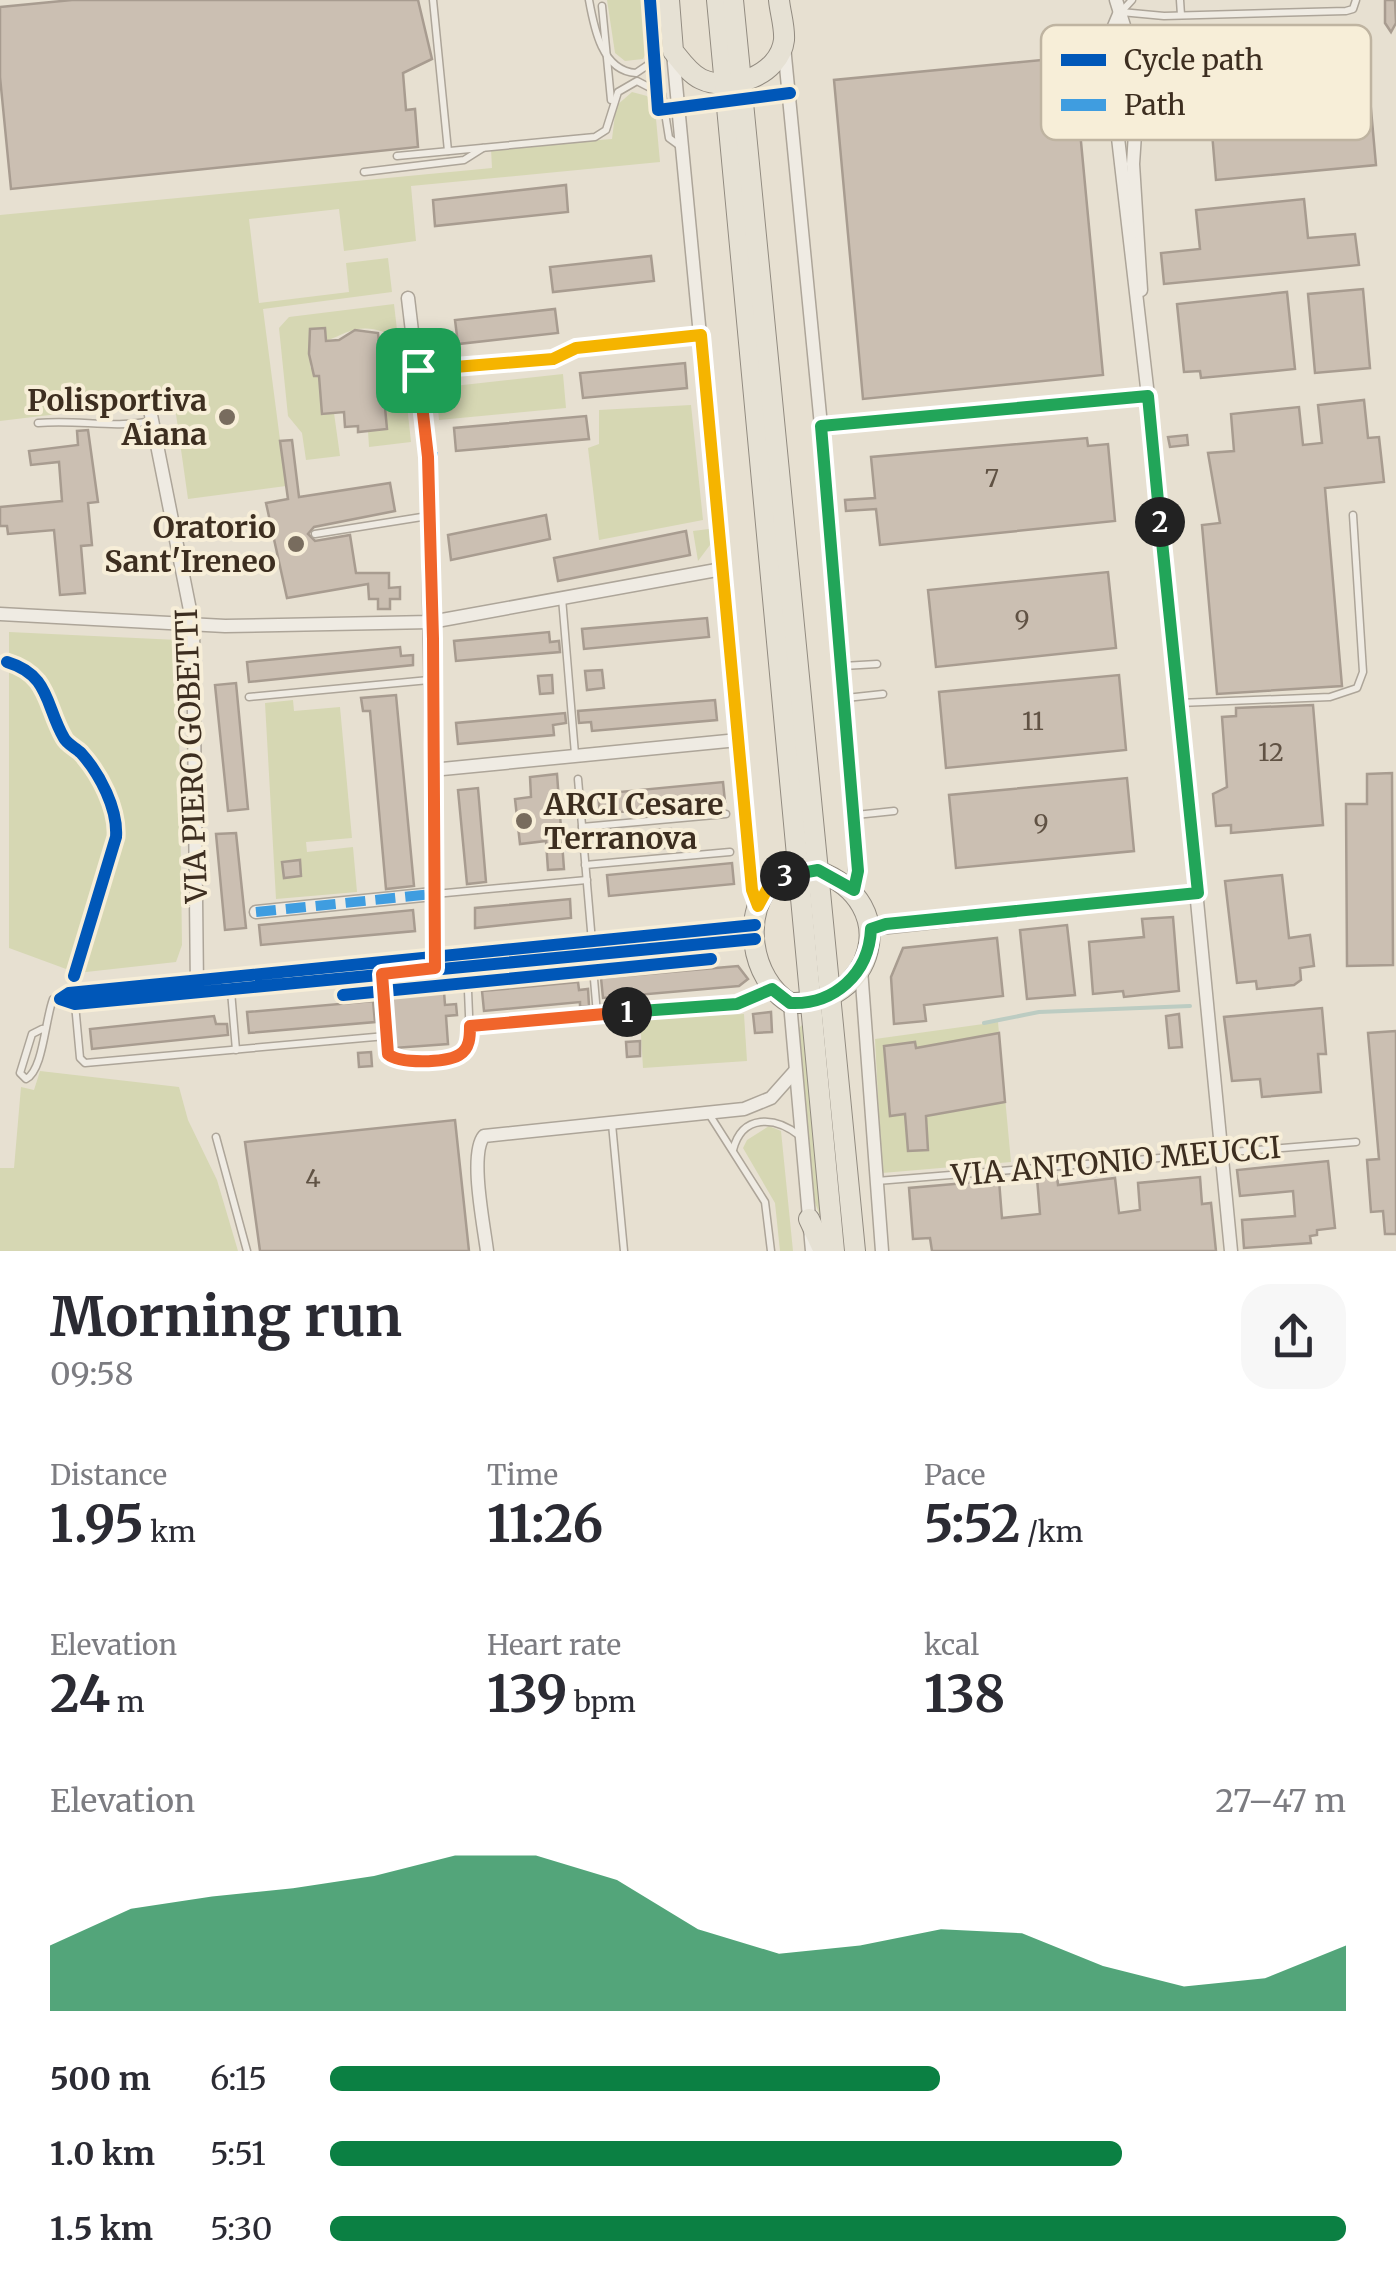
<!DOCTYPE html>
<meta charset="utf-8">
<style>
:root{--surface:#fff;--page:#f7f7f7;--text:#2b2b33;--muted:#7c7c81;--accent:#0b8043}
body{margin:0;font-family:Merriweather,serif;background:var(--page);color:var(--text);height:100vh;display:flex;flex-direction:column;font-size:38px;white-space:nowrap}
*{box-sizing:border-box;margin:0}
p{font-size:32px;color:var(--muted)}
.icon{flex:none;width:55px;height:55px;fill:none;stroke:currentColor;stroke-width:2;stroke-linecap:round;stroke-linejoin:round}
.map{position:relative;height:1251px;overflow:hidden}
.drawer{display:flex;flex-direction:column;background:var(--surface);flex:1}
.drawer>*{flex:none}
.pin{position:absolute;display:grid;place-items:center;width:85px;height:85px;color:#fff;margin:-42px;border-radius:20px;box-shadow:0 5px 15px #0006}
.km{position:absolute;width:50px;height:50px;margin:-25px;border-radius:50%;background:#222;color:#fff;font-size:28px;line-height:50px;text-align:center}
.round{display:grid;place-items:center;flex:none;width:105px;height:105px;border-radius:30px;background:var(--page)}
.headline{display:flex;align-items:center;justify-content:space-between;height:170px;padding:0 50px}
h1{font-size:55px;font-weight:700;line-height:75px}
.figures{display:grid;grid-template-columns:repeat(3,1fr);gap:15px;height:170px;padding:10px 50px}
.figures div{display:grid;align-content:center}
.figures b{font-size:50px;font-weight:700}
.figures small{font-size:28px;font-weight:400}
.figures p{font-size:28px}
.chart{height:280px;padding:20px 50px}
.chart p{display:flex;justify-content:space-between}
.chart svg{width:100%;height:180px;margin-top:10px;fill:var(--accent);opacity:.7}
ul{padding:0 50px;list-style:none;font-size:32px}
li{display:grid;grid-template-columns:160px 120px 1fr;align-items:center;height:75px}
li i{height:25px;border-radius:12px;background:var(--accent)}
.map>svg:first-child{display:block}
.green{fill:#d6d7b3}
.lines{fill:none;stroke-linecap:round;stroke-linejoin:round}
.stream{stroke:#bcccc2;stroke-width:4}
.building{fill:#cbbfb2;stroke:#a89c90;stroke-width:2.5}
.lane-casing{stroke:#ada599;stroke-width:9}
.street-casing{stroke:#ada599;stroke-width:15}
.primary-casing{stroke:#928b80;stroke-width:22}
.lane{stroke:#efebe3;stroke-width:6}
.street{stroke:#efebe3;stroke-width:12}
.primary{stroke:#e6e1d4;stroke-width:20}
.quiet{stroke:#3f9de0;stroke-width:10;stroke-dasharray:20 10;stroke-linecap:butt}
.cycleway-casing{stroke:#f7eed8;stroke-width:19}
.cycleway{stroke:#0057b8;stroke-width:12}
.split-1-casing{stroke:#fff;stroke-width:20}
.split-2-casing{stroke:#fff;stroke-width:20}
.split-3-casing{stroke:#fff;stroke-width:20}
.split-4-casing{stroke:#fff;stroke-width:20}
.split-1{stroke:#f0652b;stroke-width:12}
.split-2{stroke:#22a559;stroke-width:12}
.split-3{stroke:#22a559;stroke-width:12}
.split-4{stroke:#f5b400;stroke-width:12}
.poi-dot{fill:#786c5e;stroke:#f7eed8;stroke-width:4}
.labels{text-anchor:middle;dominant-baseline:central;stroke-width:8;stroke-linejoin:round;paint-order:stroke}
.number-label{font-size:25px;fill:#605244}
.poi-label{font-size:30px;font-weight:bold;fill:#3d2e20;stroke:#f7eed8;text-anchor:end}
.street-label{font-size:30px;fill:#3d2e20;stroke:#f7eed8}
.key{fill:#f7eed8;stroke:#bfb4a1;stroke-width:2.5}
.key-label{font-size:28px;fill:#3d2e20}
</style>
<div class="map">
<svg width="1396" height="1251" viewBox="0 0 1396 1251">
<rect width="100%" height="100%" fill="#e7e0d1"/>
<g class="green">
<polygon points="607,0 648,0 651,43 643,59 625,61 615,53"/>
<polygon points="632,92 647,96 655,108 660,162 411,186 416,241 344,251 339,209 249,219 259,303 349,292 346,263 388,258 392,292 263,309 286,486 188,499 174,400 0,421 0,215 492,168 491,149 612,139 616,106"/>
<path d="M394,304L400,356L387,358L384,332C358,323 347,333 326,341L324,328L310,329V367L319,376L322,414L334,413L340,456L306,460L302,433L288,416L279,328L289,317Z"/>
<polygon points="403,368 411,442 369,447 368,431 387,429 386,411 391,410 386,370"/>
<polygon points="563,374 566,408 439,420 436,388"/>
<polygon points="691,405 703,520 599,540 588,448 599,444 599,410"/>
<polygon points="709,529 710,545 698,561 693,531"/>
<polygon points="9,632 178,640 182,945 176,962 77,973 9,948"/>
<polygon points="293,700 294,711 340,707 352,838 306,842 307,852 353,847 357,892 276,899 265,703"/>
<polygon points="744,1014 747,1061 643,1068 640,1019"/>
<polygon points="805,1022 829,1239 812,1195 797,1030"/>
<polygon points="998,1022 1011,1162 882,1173 875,1039"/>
<polygon points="40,1071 179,1087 188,1120 217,1180 238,1251 0,1251 0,1168 14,1168 21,1087 34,1090"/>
<polygon points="769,1126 781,1131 793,1251 780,1251 775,1203 743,1148 747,1140"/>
</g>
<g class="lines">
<polyline class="stream" points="984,1023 1039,1012 1190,1006"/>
</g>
<g class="building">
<polygon points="72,0 418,0 432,59 403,73 406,110 415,109 418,147 11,189 0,77 0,7"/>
<polygon points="1385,0 1395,0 1396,23 1391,32 1385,23"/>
<polygon points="1073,57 1103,375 863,399 834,80"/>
<polygon points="1307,61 1308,70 1367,65 1376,165 1216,180 1210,109 1189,111 1185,73"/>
<polygon points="566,185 568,212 435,226 433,200"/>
<polygon points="1304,199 1308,238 1355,234 1359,265 1164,284 1161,253 1200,249 1196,210"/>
<polygon points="651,256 654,281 553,292 550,267"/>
<polygon points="1363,289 1370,368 1315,373 1308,294"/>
<polygon points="1287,292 1295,369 1201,378 1200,371 1184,372 1177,304"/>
<polygon points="555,309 558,333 458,344 455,320"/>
<polygon points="325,328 326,341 339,340 355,330 378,333 387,429 358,432 358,426 345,427 344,412 322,414 319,376 314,376 309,354 310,329"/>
<polygon points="685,363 687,388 583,398 580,373"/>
<polygon points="1364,400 1368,438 1379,437 1384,482 1325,488 1342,686 1217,694 1202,525 1220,523 1208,453 1234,451 1231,414 1299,407 1303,445 1322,443 1318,405"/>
<polygon points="586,416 589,439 456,451 454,428"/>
<polygon points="88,430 98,502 88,503 92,545 81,546 85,593 60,595 54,530 8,534 7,526 0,526 0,507 62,501 59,462 31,465 29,451 78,445 77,431"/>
<polygon points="1187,435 1188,445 1170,447 1168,437"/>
<polygon points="1087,438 1088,446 1108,444 1115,521 880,545 876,509 846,511 845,500 875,498 871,457"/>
<polygon points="292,440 299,497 390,483 395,511 314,527 308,534 315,541 350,535 356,573 389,573 389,588 400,587 400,599 390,599 390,609 378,609 378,599 369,599 368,584 287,598 266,503 288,499 280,441"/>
<polygon points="546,515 550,539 451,560 448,535"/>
<polygon points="686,531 690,555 558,581 554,558"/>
<polygon points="1108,572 1116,648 936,667 928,590"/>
<polygon points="707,618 709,637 584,649 582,629"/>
<polygon points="549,632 550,642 559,641 560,652 456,661 454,641"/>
<polygon points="400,647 401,656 413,655 413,665 249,682 247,662"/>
<polygon points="602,670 604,688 587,690 585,671"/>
<polygon points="552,675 553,693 540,694 538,676"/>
<polygon points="1119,675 1126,750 946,768 939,692"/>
<polygon points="236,683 248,809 228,811 215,685"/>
<polygon points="396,695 414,886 386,889 370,711 363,711 361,698"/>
<polygon points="715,700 717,720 592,731 591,722 579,723 578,711"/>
<polygon points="1313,705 1323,825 1231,833 1231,825 1216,826 1213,794 1227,787 1222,717 1236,716 1236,708"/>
<polygon points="565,713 566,723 553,725 554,735 458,744 456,723"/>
<polygon points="1392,773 1393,965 1347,966 1346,804 1367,804 1367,774"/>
<polygon points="557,774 564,869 548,870 546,841 520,844 515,799 531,797 530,777"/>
<polygon points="1127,778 1134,851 956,868 949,795"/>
<polygon points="723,782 725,802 600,814 598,794"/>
<polygon points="478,788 486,882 467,884 458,790"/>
<polygon points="671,829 673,847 657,849 655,830"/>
<polygon points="236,833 246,928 225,930 216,834"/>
<polygon points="300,860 301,876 284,878 282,862"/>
<polygon points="732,863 734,884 609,896 607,875"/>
<polygon points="1282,875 1289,938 1310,935 1314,966 1300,968 1301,980 1294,985 1257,989 1256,981 1237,983 1225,881"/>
<polygon points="570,899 571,918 475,928 475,908"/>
<polygon points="413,910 415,931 261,945 259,925"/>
<polygon points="1173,917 1179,991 1124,997 1123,991 1093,994 1089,942 1144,937 1142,919"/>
<polygon points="1067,925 1075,995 1027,999 1020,930"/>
<polygon points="997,938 1003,996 924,1005 926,1021 894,1024 891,977 903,948"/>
<polygon points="738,966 748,979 739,986 603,998 601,978"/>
<polygon points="578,982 579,990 588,989 589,1006 580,1007 580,1002 484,1011 482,991"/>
<polygon points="444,992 445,1005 456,1004 457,1015 446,1016 448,1044 394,1048 392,997"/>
<polygon points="373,1001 375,1022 249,1033 247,1012"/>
<polygon points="1322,1008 1326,1054 1318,1054 1321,1092 1262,1097 1260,1079 1232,1081 1224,1017"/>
<polygon points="771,1012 772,1032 755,1033 753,1014"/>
<polygon points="1179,1014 1182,1047 1169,1048 1166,1016"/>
<polygon points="214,1016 216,1024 227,1024 228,1035 92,1049 90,1029"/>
<polygon points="1396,1031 1396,1234 1385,1234 1383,1211 1371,1212 1367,1160 1379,1159 1368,1033"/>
<polygon points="999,1033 1005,1102 926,1116 928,1150 908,1151 905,1114 890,1116 884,1046 915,1042 916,1048"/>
<polygon points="640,1041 640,1056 627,1057 626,1042"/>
<polygon points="371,1052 372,1066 359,1067 358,1053"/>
<polygon points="455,1120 469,1251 260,1251 245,1142"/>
<polygon points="1328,1161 1335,1228 1317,1230 1317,1235 1310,1236 1311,1243 1244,1248 1242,1220 1295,1216 1293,1191 1240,1196 1237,1170"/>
<polygon points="1057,1176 1058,1185 1115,1178 1119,1213 1140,1210 1138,1183 1200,1177 1202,1204 1211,1203 1216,1251 932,1251 930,1238 913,1239 909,1188 999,1180 1002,1218 1040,1214 1037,1178"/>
</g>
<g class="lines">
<defs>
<g id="lane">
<polyline points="433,0 448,151"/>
<path d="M589,0C594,28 602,71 636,73L658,58V9L664,1"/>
<polyline points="1180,0 1181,15"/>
<polyline points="602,6 611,100"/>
<polyline points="1121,12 1164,16 1346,11 1353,9 1356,0"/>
<polyline points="1121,12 1132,0"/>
<polyline points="397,156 595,137 606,130 618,92 637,81 662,94 669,138 680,146"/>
<polyline points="364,172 464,160 483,148"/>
<path d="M38,423C79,419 111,429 152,421"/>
<polyline points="823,426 1148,396"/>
<polyline points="315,534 428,516"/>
<polyline points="562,598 575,754"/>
<polyline points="843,666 877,664"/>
<polyline points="249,697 429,680"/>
<polyline points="846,698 883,694"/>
<polyline points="1179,703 1330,697 1357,688 1363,672 1353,515"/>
<polyline points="578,779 592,942"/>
<polyline points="856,815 894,811"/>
<polyline points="582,827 726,814"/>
<polyline points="585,865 730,852"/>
<polyline points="435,894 587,880"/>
<polyline points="592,956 597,1014"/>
<polyline points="382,974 388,1054 401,1061 457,1056 470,1038 467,967"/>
<polyline points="231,991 236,1050"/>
<polyline points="75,1004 80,1058 85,1063 386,1036"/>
<polyline points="470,1026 737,1004 771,990"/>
<path d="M42,1029L32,1034L20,1073L26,1079C43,1071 45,1020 53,999"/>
<polyline points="709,1114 765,1202 771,1251"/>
<polyline points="612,1124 624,1251"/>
<polyline points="216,1137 247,1251"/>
<path d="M733,1150C742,1114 775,1116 800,1136"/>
<polyline points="877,1181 1356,1142"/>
</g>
<g id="street">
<polyline points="1116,0 1139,74 1133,164 1141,290"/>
<polyline points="1120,12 1107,43 1148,396 1231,1251"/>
<polyline points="784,46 834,559 857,841 854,890"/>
<polyline points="673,53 753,890 758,906"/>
<polyline points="408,298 427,457 435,966"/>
<polyline points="417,370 553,359 576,348 701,335"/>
<polyline points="149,405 193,625 197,988"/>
<polyline points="0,614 225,626 431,622 722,569"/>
<polyline points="432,770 738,740"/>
<polyline points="256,912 433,894"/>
<polyline points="871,929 1198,893"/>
<polyline points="755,939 75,1004 60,999 69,993 755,925"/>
<polyline points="861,969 882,1251"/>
<polyline points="790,1003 812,1251"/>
<path d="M487,1251C484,1226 469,1154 484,1136L744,1109L771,1098L795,1071"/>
</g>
<g id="primary">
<path d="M669,0L673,51C681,61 689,73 701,79C730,93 780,75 784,40C785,27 780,12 779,0"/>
<polyline points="717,0 834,1251"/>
<polyline points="733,0 855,1251"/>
<path d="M818,871C904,903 874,1007 790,1003C751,980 739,910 776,879Z"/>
<polyline points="809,1219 824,1251"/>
</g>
</defs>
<use href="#lane" class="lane-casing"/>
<use href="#street" class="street-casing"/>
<use href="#primary" class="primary-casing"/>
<use href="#lane" class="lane"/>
<use href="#street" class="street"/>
<use href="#primary" class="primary"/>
<g class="quiet">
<polyline points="427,457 438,457"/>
<polyline points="256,912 433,894"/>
</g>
<defs>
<g id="cycleway">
<polyline points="650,0 658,110 790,93"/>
<path d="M7,662C50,675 45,705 64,738C67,744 76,748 81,753C100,774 118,809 116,837L74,976"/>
<polyline points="755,939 75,1004 60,999 69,993 755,925"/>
<polyline points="343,995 711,959"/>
</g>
</defs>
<use href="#cycleway" class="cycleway-casing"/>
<use href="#cycleway" class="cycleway"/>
</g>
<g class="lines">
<defs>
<path id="split-1" d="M418,370L428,457L433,639L435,968L382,974L388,1054C399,1064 445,1063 459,1055C470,1049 470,1036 470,1026L627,1012"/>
<path id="split-2" d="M627,1012L737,1004L772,989L790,1003C834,1005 869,974 871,929L886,924L1198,893L1160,522"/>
<polyline id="split-3" points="785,876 818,870 854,890 858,871 821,426 1148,396 1160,522"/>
<polyline id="split-4" points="418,370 553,359 576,348 701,335 752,890 758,906 770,884 785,876"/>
</defs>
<use href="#split-1" class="split-1-casing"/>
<use href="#split-2" class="split-2-casing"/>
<use href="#split-3" class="split-3-casing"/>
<use href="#split-4" class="split-4-casing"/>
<use href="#split-1" class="split-1"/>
<use href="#split-2" class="split-2"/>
<use href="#split-3" class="split-3"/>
<use href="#split-4" class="split-4"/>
</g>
<g class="poi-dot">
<circle cx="227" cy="417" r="10"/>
<circle cx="296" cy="544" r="10"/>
<circle cx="524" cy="821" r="10"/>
</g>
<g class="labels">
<g class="number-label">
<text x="992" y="478">7</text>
<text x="1022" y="619">9</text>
<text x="1033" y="721">11</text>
<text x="1271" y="752">12</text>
<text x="1041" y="823">9</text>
<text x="313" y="1178">4</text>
</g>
<g class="poi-label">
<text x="207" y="400">Polisportiva<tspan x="207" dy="34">Aiana</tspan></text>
<text x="276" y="527">Oratorio<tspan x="276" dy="34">Sant'Ireneo</tspan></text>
<text x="544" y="804" text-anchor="start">ARCI Cesare<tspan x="544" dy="34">Terranova</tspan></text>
</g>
<g class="street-label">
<text transform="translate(191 756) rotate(-92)">VIA PIERO GOBETTI</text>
<text transform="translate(1116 1161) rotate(-5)">VIA ANTONIO MEUCCI</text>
</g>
</g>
<rect x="1041" y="25" width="330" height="115" rx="15" class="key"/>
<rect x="1061" y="54" width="45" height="12" fill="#0057b8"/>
<rect x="1061" y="99" width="45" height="12" fill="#3f9de0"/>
<g class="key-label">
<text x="1124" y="70">Cycle path</text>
<text x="1124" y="115">Path</text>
</g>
</svg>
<div class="pin" style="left:418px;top:370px;background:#1e9e55"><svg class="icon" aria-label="arrive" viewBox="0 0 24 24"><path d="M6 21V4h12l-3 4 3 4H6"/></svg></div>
<b class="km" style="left:627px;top:1012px">1</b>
<b class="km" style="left:1160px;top:522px">2</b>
<b class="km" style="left:785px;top:876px">3</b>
</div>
<section class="drawer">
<div class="headline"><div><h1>Morning run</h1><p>09:58</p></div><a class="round"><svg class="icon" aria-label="share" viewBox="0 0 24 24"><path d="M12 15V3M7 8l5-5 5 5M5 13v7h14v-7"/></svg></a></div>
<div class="figures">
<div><p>Distance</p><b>1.95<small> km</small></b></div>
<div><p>Time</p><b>11:26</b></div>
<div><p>Pace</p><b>5:52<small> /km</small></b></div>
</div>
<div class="figures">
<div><p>Elevation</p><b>24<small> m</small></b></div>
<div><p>Heart rate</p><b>139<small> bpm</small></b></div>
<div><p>kcal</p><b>138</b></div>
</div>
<div class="chart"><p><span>Elevation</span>27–47 m</p>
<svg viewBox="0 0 160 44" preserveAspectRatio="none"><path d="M0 44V28L10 19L20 16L30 14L40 11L50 6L60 6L70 12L80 24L90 30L100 28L110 24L120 25L130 33L140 38L150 36L160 28V44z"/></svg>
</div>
<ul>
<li><b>500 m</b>6:15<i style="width:60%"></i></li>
<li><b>1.0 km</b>5:51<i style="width:78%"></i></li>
<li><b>1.5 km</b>5:30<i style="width:100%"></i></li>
</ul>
</section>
